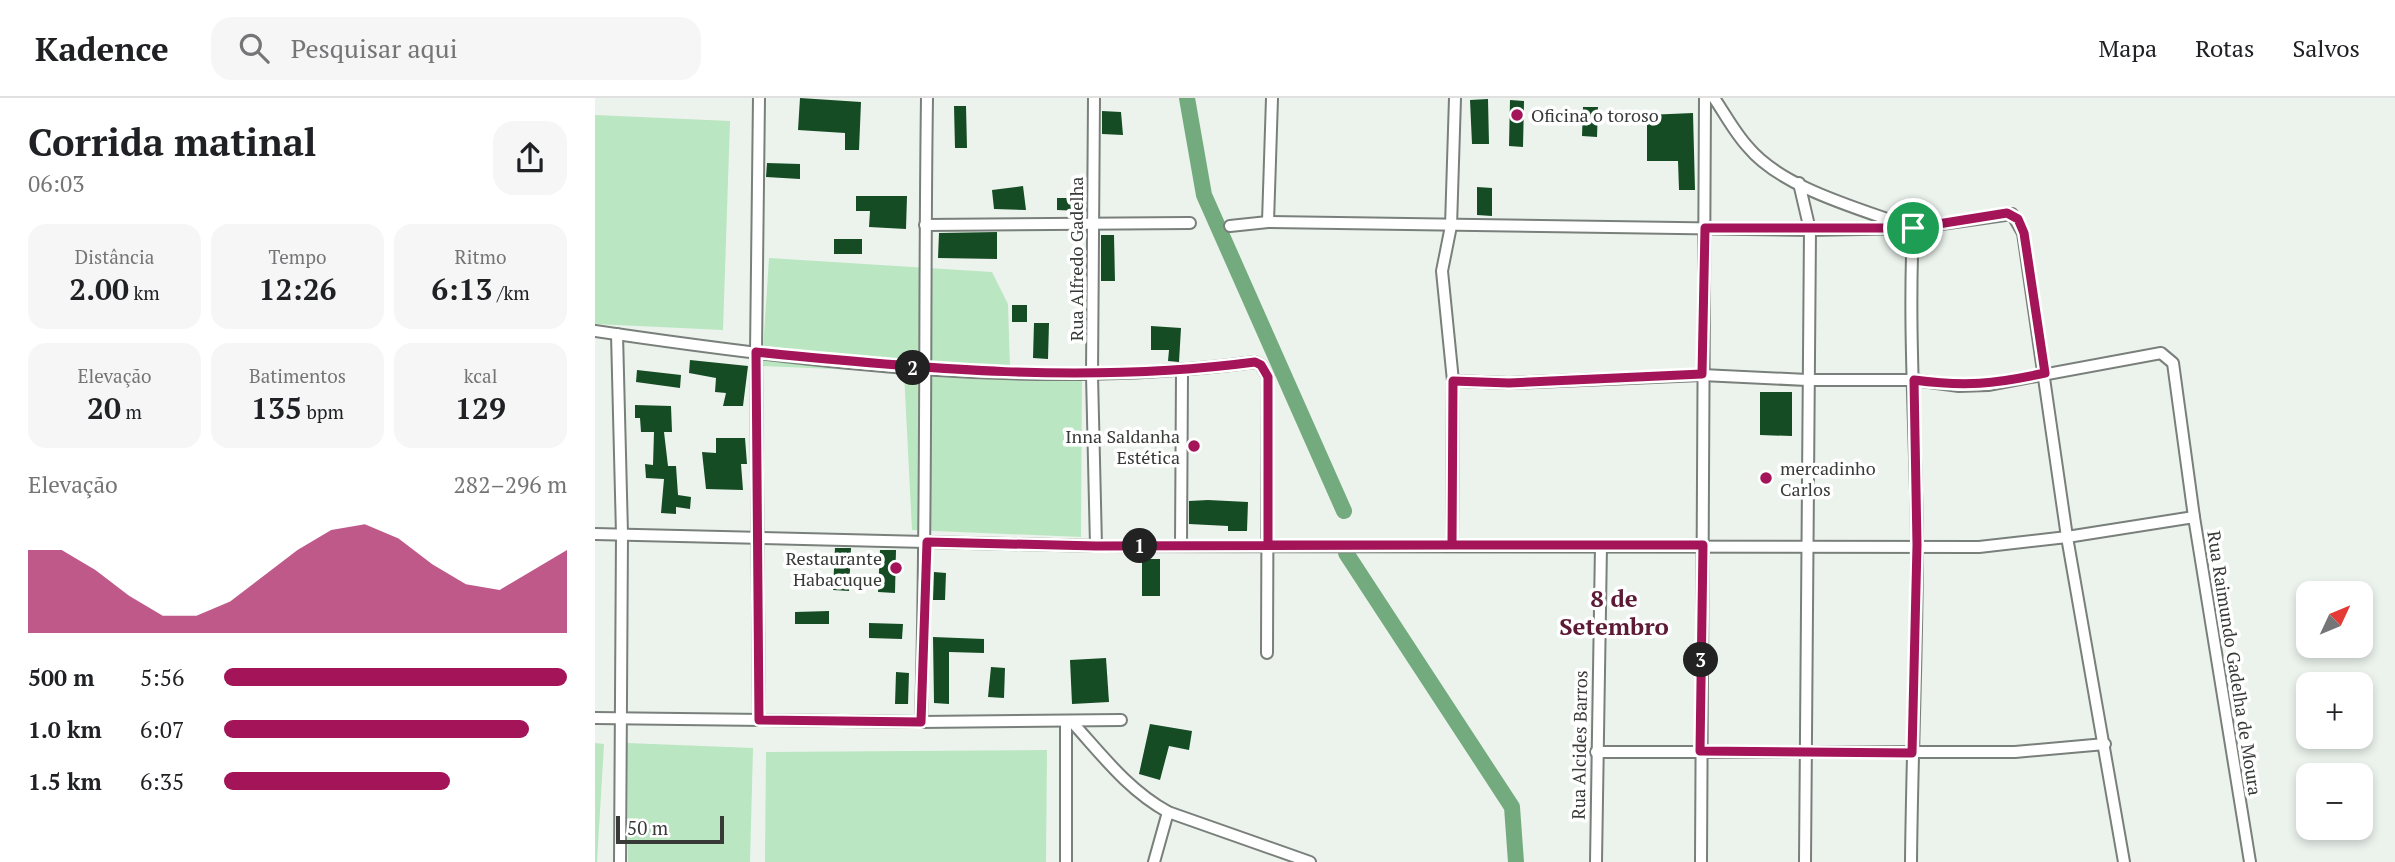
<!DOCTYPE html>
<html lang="pt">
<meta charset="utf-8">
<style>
:root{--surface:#fff;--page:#f6f6f6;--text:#202124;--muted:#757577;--line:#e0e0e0;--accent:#a31459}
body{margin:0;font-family:"PT Serif",serif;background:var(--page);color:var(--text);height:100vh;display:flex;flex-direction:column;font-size:26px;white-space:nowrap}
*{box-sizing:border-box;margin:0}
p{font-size:23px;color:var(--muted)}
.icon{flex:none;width:38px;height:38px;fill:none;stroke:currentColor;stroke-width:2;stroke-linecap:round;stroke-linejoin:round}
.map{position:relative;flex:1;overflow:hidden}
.details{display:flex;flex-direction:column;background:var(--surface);width:595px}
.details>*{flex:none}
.needle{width:46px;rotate:46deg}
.controls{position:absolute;left:1701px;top:483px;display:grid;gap:14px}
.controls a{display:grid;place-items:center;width:77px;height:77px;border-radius:14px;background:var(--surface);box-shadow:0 4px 10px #0003;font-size:35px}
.scale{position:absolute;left:21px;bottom:18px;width:108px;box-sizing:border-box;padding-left:7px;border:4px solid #383a38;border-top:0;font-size:19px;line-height:24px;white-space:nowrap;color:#383a38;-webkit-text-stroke:5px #fff;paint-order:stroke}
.pin{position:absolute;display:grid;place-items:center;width:60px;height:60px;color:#fff;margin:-30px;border:4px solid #fff;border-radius:50%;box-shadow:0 2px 7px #0007}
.km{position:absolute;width:35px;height:35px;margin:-18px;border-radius:50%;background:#222;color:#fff;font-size:19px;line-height:35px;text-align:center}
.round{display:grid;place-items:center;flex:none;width:74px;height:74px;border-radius:21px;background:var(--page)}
.summary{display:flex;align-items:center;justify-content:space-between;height:119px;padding:0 28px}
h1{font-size:38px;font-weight:700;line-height:52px}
.figures{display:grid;grid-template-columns:repeat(3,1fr);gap:10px;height:119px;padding:7px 28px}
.figures div{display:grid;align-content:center;border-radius:18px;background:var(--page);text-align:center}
.figures b{font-size:30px;font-weight:700}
.figures small{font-size:19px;font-weight:400}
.figures p{font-size:19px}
.chart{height:196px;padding:14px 28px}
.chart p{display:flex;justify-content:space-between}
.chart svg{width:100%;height:126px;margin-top:7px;fill:var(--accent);opacity:.7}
ul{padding:0 28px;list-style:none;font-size:23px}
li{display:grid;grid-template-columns:112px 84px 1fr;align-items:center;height:52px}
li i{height:18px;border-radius:9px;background:var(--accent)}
header{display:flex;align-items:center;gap:42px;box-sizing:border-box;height:98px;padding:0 35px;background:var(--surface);border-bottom:2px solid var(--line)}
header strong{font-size:33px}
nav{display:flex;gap:38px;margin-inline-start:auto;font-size:24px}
.search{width:490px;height:63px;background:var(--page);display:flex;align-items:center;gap:18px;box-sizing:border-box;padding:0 24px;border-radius:21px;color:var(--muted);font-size:26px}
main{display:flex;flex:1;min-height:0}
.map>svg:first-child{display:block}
.green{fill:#bae6c1}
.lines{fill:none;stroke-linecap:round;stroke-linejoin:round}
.canal{stroke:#74ab7e;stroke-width:16}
.building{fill:#154c24}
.street-casing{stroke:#797f7a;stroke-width:14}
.street{stroke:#fff;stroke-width:10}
.route-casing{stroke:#fff;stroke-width:14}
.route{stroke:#a31459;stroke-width:9}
.poi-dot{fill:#a31459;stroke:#fff;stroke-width:2.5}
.labels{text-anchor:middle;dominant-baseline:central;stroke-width:7;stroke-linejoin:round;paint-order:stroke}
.poi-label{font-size:18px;fill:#383a38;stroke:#fff;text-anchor:start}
.street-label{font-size:18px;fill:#383a38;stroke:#fff}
.district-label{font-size:24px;font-weight:bold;fill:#5c1a35;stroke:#fff}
</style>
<header>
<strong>Kadence</strong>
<div class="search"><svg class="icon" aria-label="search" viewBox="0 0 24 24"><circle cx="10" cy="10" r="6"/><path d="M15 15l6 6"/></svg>Pesquisar aqui</div>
<nav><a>Mapa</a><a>Rotas</a><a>Salvos</a></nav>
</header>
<main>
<section class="details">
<div class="summary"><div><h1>Corrida matinal</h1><p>06:03</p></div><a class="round"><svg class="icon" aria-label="share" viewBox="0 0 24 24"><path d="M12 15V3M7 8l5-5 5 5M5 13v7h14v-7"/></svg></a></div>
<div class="figures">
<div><p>Distância</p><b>2.00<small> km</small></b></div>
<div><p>Tempo</p><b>12:26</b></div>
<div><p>Ritmo</p><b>6:13<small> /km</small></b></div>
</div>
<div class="figures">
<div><p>Elevação</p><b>20<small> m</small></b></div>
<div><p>Batimentos</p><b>135<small> bpm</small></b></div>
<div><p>kcal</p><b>129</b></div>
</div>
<div class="chart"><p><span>Elevação</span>282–296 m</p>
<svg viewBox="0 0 160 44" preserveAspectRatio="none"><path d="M0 44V15L10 15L20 22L30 31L40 38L50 38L60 33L70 24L80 15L90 8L100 6L110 11L120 20L130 27L140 29L150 22L160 15V44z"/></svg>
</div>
<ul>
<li><b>500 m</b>5:56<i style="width:100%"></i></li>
<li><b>1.0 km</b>6:07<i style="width:89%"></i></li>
<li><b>1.5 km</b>6:35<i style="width:66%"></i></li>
</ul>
</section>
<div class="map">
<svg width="1800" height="764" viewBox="0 0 1800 764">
<rect width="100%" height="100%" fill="#ecf3ed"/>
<g class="green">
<polygon points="0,17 135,23 128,232 0,226"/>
<polygon points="174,160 397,174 413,206 415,270 487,274 486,439 317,432 309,274 167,268"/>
<polygon points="0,645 9,646 2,764 0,764"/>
<polygon points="32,645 158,650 155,764 33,764"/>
<polygon points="452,652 451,764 170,764 171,654"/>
</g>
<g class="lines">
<g class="canal">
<polyline points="592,0 609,97 749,413"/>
<polyline points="751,455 917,709 921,764"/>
</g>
</g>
<g class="building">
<polygon points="205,0 266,4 264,52 250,52 250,35 203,32"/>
<polygon points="893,1 894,46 877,46 875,2"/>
<polygon points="915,2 929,3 928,49 914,48"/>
<polygon points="359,8 371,8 372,50 360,50"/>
<polygon points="988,9 1003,9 1002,39 987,38"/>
<polygon points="507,13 526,14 528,37 507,36"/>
<polygon points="1098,15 1100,92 1084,92 1083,63 1052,63 1052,17"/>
<polygon points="172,65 205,66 205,81 171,79"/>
<polygon points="428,88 431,112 399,111 397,92"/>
<polygon points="882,89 897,90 897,118 882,117"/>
<polygon points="261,98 312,98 311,131 274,129 275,113 261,113"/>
<polygon points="462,100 485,100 485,113 462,112"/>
<polygon points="402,134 402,161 343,160 344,135"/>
<polygon points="506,137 519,137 520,183 506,183"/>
<rect x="239" y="141" width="28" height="15"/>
<rect x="417" y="207" width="15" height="17"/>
<polygon points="439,225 454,225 453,261 438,260"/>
<polygon points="556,228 586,230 584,264 573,263 574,252 556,252"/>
<polygon points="95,262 153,268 148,308 128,308 131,295 120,294 121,280 94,275"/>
<polygon points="42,272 86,277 85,290 41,284"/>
<polygon points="1165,294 1197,294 1197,338 1165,337"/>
<polygon points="40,307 76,308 77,334 69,334 73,368 81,368 83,397 96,399 95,411 81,409 81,416 66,415 69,381 51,380 50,366 58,367 59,334 46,334 45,320 40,320"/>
<polygon points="121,340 150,340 152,366 146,366 148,392 111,391 107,354 121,355"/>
<polygon points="613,402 653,404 652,433 633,433 633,428 594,426 594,403"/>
<polygon points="240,450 256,450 254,493 238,492"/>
<polygon points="285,452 301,452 300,495 283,494"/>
<rect x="547" y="461" width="18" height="37"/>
<polygon points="339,474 351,475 350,502 338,502"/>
<polygon points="234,513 234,526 200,526 200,514"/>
<polygon points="274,525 308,526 307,541 274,540"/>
<polygon points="338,539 389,541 389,555 354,554 354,606 339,605"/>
<polygon points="511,560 514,604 477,606 475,562"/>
<polygon points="396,569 410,570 409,600 393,599"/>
<polygon points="301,574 314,575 313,606 300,606"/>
<polygon points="555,626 597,633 594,652 574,648 565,682 544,676"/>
</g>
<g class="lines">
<defs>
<g id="street">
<polyline points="164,0 161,254 164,622"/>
<polyline points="499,0 497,277 501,448"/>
<path d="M1119,0C1130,16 1140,35 1153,49C1187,90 1263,110 1312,128"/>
<polyline points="1204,85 1215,132 1210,764"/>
<polyline points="673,124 677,0"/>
<polyline points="330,127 595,125"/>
<polyline points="635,128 673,124 1215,132 1318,130 1417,116 1428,135 1472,439 1529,764"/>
<path d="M0,233C217,265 442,293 660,264L666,267L673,279L672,555"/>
<polyline points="22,236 27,436 25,764"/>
<polyline points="858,283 914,285 1107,277 1212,282 1319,282 1364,288 1393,287 1566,255 1578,265 1599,419"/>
<polyline points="0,436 501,448 1384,449 1472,439 1599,419 1655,764"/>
<polyline points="857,447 858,283 847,173 856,128 860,0"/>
<polyline points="586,448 587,274"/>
<polyline points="0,620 326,624 526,622"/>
<path d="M326,624C332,416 329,208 332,0"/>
<polyline points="471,624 471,764"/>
<path d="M477,624C507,657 533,692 573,714L715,764"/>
<polyline points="1001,654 1420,654 1510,646"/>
<polyline points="559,764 573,714"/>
<polyline points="1001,764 1006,447"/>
<polyline points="1106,764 1110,0"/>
<path d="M1316,764C1317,657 1322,551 1322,444C1321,339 1313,235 1318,130"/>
</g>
</defs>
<use href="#street" class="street-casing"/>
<use href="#street" class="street"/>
</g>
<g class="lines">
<defs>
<path id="route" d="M1318,130H1110L1107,276L914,285L858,283L857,447L501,448L332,444L326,624L164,622L161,254C328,271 493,286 660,264L666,267L673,279V447C818,447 963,447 1108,447L1105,653L1317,655L1322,447L1319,282C1371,289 1399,286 1450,275L1429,135L1423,121L1412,115L1318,130"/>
</defs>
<use href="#route" class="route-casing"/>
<use href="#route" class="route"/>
</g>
<g class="poi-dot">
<circle cx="922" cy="17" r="7"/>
<circle cx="599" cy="348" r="7"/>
<circle cx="1171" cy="380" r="7"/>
<circle cx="301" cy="470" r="7"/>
</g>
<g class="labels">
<g class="poi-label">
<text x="936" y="17">Oficina o toroso</text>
<text x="585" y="338" text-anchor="end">Inna Saldanha<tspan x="585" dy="21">Estética</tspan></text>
<text x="1185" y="370">mercadinho<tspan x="1185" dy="21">Carlos</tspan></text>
<text x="287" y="460" text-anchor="end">Restaurante<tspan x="287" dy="21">Habacuque</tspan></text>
</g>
<g class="street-label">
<text transform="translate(481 161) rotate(-90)">Rua Alfredo Gadelha</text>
<text transform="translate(1640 565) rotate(81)">Rua Raimundo Gadelha de Moura</text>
<text transform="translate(984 647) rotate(-89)">Rua Alcides Barros</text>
</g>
<g class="district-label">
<text x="1019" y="500">8 de<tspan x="1019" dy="28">Setembro</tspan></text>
</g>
</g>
</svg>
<div class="controls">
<a><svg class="needle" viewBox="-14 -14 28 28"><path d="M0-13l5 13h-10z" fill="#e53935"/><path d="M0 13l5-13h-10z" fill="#757577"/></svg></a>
<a>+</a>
<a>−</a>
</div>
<div class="scale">50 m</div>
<div class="pin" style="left:1318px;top:130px;background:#1e9e55"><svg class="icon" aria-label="arrive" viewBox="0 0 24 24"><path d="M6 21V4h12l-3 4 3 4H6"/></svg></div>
<b class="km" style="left:545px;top:448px">1</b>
<b class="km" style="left:318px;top:270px">2</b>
<b class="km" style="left:1106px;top:562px">3</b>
</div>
</main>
